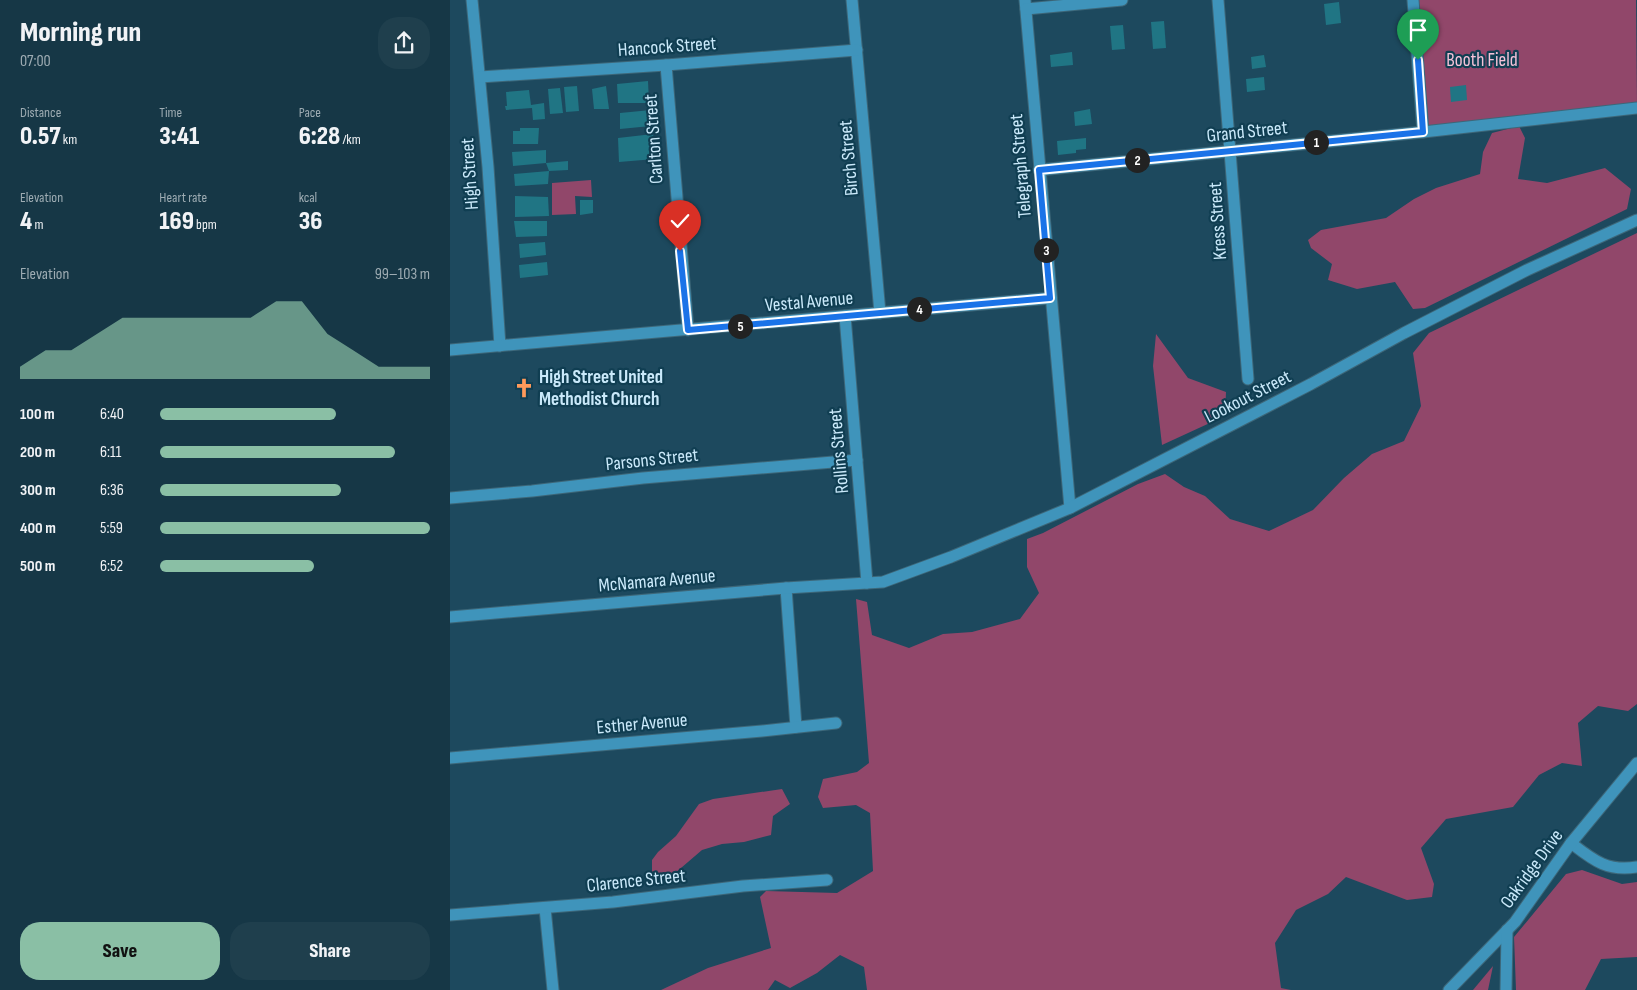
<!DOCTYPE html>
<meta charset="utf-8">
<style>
:root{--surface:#163746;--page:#1f3f4d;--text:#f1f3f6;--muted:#9eacb3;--accent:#8abfa5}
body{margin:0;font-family:"Sofia Sans Condensed",sans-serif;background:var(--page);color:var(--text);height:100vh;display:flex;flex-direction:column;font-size:19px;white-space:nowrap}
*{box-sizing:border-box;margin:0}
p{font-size:16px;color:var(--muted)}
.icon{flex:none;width:28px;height:28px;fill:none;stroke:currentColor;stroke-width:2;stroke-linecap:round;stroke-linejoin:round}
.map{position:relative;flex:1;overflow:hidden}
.panel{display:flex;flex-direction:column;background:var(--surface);width:450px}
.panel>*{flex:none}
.pin{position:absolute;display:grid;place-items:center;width:42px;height:42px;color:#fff;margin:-51px -21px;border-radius:50% 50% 50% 0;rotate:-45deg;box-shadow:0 0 5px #0007}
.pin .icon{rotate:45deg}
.km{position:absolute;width:25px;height:25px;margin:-12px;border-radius:50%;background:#222;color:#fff;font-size:14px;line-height:25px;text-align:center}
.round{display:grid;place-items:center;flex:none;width:52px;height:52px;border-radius:20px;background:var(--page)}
.overview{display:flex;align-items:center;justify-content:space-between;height:85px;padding:0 20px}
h1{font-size:28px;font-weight:800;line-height:38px}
.stats{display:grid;grid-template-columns:repeat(3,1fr);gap:8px;height:85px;padding:5px 20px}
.stats div{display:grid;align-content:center}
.stats b{font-size:25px;font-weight:800}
.stats small{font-size:14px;font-weight:400}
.stats p{font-size:14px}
.chart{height:140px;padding:10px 20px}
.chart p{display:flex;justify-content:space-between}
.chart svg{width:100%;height:90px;margin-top:5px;fill:var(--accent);opacity:.7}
.cta{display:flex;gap:10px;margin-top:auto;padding:10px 20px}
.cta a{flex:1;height:58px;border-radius:20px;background:var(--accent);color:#111;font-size:20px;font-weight:800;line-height:58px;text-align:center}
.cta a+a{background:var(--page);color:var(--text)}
ul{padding:0 20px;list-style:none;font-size:16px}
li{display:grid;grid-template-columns:80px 60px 1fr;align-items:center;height:38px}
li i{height:12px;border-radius:6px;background:var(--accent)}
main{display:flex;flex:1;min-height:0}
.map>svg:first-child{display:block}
.green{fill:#91476a}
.building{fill:#207584}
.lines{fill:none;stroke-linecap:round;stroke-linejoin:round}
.minor-casing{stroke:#3d6779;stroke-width:13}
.minor{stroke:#3f94bb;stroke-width:11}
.route-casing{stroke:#fff;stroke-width:10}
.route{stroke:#1a73e8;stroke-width:6}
.labels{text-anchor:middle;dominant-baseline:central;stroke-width:4.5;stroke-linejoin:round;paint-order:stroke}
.street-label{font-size:19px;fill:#cae9fa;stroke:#103e52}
.park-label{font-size:19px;fill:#f6c2d8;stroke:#103e52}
.poi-label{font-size:19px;font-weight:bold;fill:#cae9fa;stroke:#103e52;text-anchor:start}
</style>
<main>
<section class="panel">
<div class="overview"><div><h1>Morning run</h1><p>07:00</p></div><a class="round"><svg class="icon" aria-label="share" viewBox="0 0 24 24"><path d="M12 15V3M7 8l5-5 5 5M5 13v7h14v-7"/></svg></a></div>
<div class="stats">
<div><p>Distance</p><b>0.57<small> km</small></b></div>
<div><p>Time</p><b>3:41</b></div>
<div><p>Pace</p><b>6:28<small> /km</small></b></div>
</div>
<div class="stats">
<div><p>Elevation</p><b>4<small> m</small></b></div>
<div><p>Heart rate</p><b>169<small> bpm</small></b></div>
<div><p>kcal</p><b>36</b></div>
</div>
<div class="chart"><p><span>Elevation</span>99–103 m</p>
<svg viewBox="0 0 160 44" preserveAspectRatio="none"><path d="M0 44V38L10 30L20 30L30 22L40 14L50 14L60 14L70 14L80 14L90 14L100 6L110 6L120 22L130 30L140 38L150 38L160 38V44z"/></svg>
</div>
<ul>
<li><b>100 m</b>6:40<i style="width:65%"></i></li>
<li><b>200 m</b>6:11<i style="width:87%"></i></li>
<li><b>300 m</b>6:36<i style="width:67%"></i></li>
<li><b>400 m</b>5:59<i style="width:100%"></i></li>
<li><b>500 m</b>6:52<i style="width:57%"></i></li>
</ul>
<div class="cta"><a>Save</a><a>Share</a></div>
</section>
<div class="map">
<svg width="1187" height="990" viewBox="0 0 1187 990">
<rect width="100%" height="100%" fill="#1d495e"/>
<g class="green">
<polygon points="967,0 1186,0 1187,104 977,127"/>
<polygon points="1069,126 1075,138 1068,179 1097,183 1155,168 1181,189 1177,209 975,308 963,309 945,282 907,289 878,280 882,264 861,248 858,240 871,230 936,218 964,199 986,188 1030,174 1033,152 1042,133"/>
<polygon points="141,180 142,197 125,196 126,214 102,215 102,183"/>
<polygon points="1187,233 1187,704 1178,711 1148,706 1128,723 1132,766 1112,763 1089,775 1063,807 996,819 971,848 984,884 982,897 957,900 896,877 878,894 846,910 825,943 831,988 841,990 417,990 414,967 390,955 367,973 340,988 325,980 318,990 211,990 258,968 321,948 310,897 316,891 387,893 423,871 420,813 406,805 373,808 368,797 373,779 407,772 419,763 406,599 417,602 422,635 459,648 493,634 522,632 570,619 589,593 577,567 577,539 593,533 688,484 715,474 734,487 755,496 780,519 819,531 863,510 894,478 922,454 954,441 971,406 963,353 979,333"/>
<polygon points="706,334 738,378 776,392 775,416 712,445 703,366"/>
<polygon points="332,789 340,804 323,816 321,835 294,842 272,844 252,850 224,874 219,881 202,877 202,860 208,852 226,836 249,804 263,799"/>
<polygon points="1132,870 1172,884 1187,882 1187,957 1151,959 1135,990 1066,990 1064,937 1116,874"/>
<polygon points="1043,966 1038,990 1023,990"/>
</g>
<g class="building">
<polygon points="889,2 891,23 876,25 874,4"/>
<polygon points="714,21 716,48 703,49 701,22"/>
<polygon points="673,25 675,49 662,50 660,26"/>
<polygon points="622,52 623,65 601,67 600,55"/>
<polygon points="814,55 816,67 802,69 801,57"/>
<polygon points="814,77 815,90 797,92 796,79"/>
<polygon points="198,81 199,103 168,103 167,84"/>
<polygon points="1016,85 1017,100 1001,102 1000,87"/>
<polygon points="127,86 129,111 116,112 114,87"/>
<polygon points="156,86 159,109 144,109 142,89"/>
<polygon points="110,88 113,113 100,114 98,89"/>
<polygon points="79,90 81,105 94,103 95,119 83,120 82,108 56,110 55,106 57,106 56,92"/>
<polygon points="640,109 642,124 625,126 624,112"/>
<polygon points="201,110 201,126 170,129 170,113"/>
<polygon points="70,128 89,128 88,144 63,144 63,131 70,131"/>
<polygon points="203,134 205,159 169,162 168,138"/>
<polygon points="636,138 636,149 626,150 626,153 608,155 607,141"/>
<polygon points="96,150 96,163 63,166 62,152"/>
<polygon points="118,161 118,170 99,171 96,163"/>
<polygon points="99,171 98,184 65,186 64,174"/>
<polygon points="65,196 98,197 99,216 65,217"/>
<polygon points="130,200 143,200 143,213 130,215"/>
<polygon points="64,221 97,221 97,236 66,237"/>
<polygon points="95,242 96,255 70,258 69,244"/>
<polygon points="97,262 98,275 70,278 69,265"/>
</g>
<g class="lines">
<defs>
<g id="minor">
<polyline points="22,0 38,167 50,346"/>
<polyline points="402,0 430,313"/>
<polyline points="575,0 620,508"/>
<polyline points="768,0 798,379"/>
<polyline points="963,0 973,132"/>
<polyline points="576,9 672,0"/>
<polyline points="216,65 238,330"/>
<polyline points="30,77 216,65 407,50"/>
<polyline points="589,170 973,132 1187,108"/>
<polyline points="395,316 417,583"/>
<polyline points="0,350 601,298"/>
<polyline points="0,498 82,491 193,478 407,460"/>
<polyline points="336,588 346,727"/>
<polyline points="0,617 336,588 433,582 501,557 620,508 861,384 954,333 1077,270 1187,220"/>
<polyline points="0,758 312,731 386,723"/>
<path d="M1121,843C1143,860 1157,872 1187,867"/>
<polyline points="95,908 103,990"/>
<polyline points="0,915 163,902 293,886 377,880"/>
<polyline points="999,990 1065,922 1121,843 1187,763"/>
<polyline points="1056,990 1057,930"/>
</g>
</defs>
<use href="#minor" class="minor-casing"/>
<use href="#minor" class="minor"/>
</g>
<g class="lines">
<defs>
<polyline id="route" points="230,251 238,330 600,298 589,170 973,132 968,60"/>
</defs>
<use href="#route" class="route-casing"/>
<use href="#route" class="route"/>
</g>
<defs>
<symbol id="church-bare" viewBox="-9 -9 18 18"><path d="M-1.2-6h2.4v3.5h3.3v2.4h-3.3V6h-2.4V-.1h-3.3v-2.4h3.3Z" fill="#ff9a5b" stroke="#103e52" stroke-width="2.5" paint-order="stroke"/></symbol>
</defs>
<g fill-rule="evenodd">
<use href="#church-bare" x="60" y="374" width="28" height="28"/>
</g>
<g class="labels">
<g class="street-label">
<text transform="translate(217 47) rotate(-4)">Hancock Street</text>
<text transform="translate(797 132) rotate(-6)">Grand Street</text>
<text transform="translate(204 139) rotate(-94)">Carlton Street</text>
<text transform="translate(399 158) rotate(-95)">Birch Street</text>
<text transform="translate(571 166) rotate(-95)">Telegraph Street</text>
<text transform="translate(20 174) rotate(-94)">High Street</text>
<text transform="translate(768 221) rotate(-94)">Kress Street</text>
<text transform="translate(359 302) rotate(-5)">Vestal Avenue</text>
<text transform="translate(798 397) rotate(-27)">Lookout Street</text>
<text transform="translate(389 451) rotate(-95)">Rollins Street</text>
<text transform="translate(202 460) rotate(-6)">Parsons Street</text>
<text transform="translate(207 581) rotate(-5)">McNamara Avenue</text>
<text transform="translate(192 724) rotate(-5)">Esther Avenue</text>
<text transform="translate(1082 869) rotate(-54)">Oakridge Drive</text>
<text transform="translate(186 881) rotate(-6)">Clarence Street</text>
</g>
<g class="park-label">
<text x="1032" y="60">Booth Field</text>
</g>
<g class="poi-label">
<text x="89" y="377">High Street United<tspan x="89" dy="22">Methodist Church</tspan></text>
</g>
</g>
</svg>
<div class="pin" style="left:968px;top:60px;background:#1e9e55"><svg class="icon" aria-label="arrive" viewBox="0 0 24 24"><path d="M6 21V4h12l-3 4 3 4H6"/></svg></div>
<div class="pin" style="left:230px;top:251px;background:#d93025"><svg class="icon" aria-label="check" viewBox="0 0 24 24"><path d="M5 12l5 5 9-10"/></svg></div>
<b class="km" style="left:866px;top:142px">1</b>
<b class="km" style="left:687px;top:160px">2</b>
<b class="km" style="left:596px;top:250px">3</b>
<b class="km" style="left:469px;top:309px">4</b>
<b class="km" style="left:290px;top:326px">5</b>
</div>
</main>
